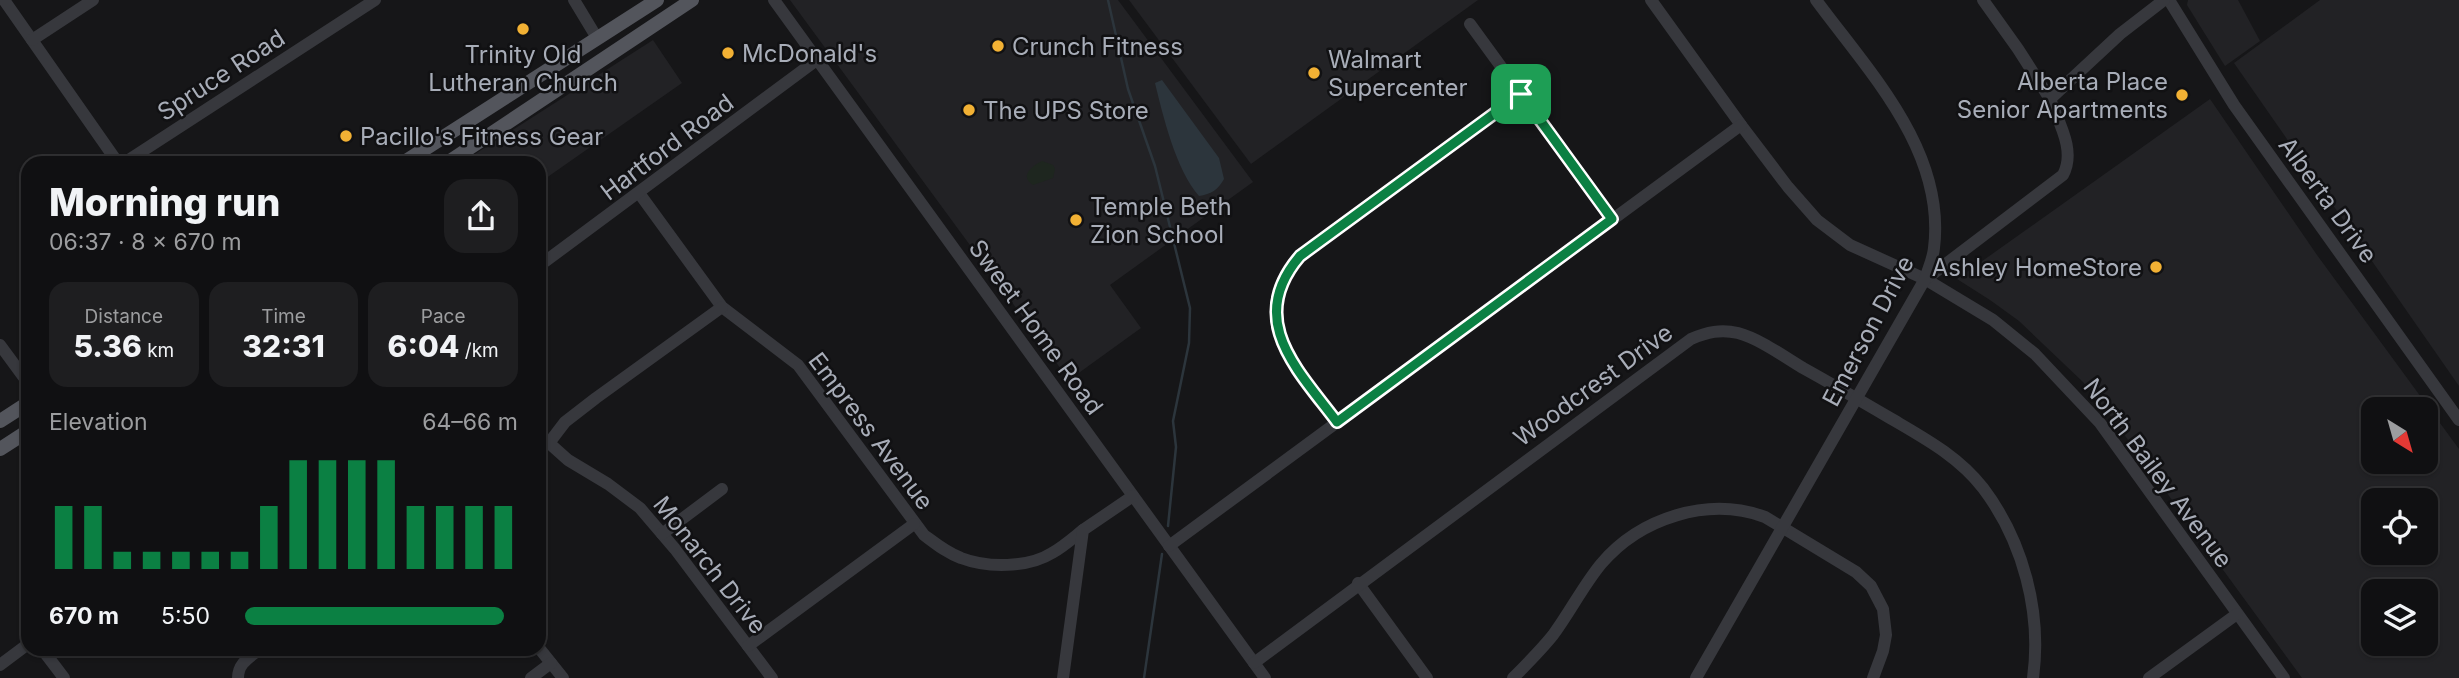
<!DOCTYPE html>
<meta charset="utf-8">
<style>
:root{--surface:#101012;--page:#1e1e20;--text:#f1f3f6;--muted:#9c9d9f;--line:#303032;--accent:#0b8043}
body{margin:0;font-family:Inter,sans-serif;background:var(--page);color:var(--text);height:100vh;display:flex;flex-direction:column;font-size:26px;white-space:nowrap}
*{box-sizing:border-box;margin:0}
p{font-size:23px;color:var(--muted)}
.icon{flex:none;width:38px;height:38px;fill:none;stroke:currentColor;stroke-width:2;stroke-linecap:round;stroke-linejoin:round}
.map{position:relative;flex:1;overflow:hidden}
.drawer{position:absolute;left:21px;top:156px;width:525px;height:500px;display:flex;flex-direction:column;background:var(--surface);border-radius:21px;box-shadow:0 2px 5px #0004,0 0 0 2px var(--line)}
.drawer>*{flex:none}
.needle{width:46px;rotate:143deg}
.tools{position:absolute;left:2361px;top:397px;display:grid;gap:14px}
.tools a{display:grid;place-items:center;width:77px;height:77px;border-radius:14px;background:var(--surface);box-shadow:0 2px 5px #0004,0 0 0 2px var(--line);font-size:35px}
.pin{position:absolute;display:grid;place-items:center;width:60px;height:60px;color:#fff;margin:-30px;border-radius:14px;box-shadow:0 4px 10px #0006}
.round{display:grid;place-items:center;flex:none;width:74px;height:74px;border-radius:21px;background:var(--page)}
.summary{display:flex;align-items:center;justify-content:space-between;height:119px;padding:0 28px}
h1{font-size:38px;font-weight:800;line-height:52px}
.stats{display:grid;grid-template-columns:repeat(3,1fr);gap:10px;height:119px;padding:7px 28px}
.stats div{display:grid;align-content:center;border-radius:18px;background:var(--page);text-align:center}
.stats b{font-size:30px;font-weight:800}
.stats small{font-size:19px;font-weight:400}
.stats p{font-size:19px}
.chart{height:196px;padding:14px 28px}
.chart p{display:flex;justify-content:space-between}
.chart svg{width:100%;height:126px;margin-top:7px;stroke:var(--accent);stroke-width:6}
ul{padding:0 28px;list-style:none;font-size:23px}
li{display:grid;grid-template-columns:112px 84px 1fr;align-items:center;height:52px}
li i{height:18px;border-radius:9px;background:var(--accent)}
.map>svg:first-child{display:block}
.built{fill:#222225;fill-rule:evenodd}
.green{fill:#1e261f}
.water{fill:#2c353c}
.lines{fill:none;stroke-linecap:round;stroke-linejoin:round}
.stream{stroke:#2c353c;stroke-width:2.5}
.minor{stroke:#37383d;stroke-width:12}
.major{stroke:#53555c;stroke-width:14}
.route-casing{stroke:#fff;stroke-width:14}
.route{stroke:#0b8043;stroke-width:9}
.poi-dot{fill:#f2b134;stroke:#111113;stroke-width:2.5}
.labels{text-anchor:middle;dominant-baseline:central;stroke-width:5;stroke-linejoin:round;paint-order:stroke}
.poi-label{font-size:24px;fill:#a8adb8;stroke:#111113;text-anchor:start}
.street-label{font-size:24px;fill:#a8adb8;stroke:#111113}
</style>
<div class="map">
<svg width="2459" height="678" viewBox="0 0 2459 678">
<rect width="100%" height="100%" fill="#161618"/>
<g class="built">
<polygon points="790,0 1118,0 1253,182 1110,285 1141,328 1069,380"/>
<polygon points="1129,0 1478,0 1251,164"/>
<polygon points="2188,0 2238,0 2260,41 2225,66 2187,5"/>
<polygon points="2320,0 2459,0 2459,386 2234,63"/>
<polygon points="653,40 682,83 539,183 539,163 461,163"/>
<path d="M2210,99L2317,255L2459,449V678H2302L2115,422L2083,382L2019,321L1990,300L1957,279ZM2373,410H2426V462H2373ZM2426,500V553H2373V500ZM2373,592H2426V644H2373Z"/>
</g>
<path class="green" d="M1042,161L1053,165L1055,169L1053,178L1033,185C1019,176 1032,166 1042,161Z"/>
<path class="water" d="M1162,80L1219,158L1224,179C1218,190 1211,194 1199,196C1176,170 1163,116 1155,83Z"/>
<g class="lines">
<g class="stream">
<polyline points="1108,0 1128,89 1155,166 1190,308 1189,343 1173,421 1176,447 1168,526"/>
<polyline points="1144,678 1162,554"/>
</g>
<g class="minor">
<polyline points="4,0 118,163"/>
<polyline points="574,0 597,38"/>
<polyline points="774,0 1265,678"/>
<polyline points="1651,0 1741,125 1788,187 1817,220 1850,245 1925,279 1993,320 2035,354 2100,423 2284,678"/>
<polyline points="1983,0 2018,49 2050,99"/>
<polyline points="2169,0 2234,105 2459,420"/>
<polyline points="1470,24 1612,219"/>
<polyline points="32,40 93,0"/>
<polyline points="124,163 375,0"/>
<path d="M639,193L722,307L798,365L924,535C936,544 947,553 961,558C987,568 1028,568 1052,553C1063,547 1073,538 1083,530"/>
<polyline points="539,266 818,59"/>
<path d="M1926,279L2063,175C2076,151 2059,123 2050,99L2120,34L2164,0"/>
<polyline points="722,307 596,398 565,422 549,443 568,460 608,484 640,508 675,549 772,678"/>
<polyline points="0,345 28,383"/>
<path d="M1337,422C1299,370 1245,319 1300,256L1521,94"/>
<polyline points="662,534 722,489"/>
<polyline points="1169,546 1741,125"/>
<polyline points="1358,583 1427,678"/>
<polyline points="748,646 914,524"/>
<polyline points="539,648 563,678"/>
<polyline points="42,649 64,678"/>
<path d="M1254,663L1691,339C1707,332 1721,329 1738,333C1760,339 1783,356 1803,368C1832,384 1861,401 1890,418C1924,438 1958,456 1983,488C2023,541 2042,612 2033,678"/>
<polyline points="0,665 28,644"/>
<path d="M238,678C238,663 249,658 260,649"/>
<polyline points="531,678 551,663"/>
<polyline points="1063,678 1083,530 1133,496"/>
<path d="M1513,678C1527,664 1541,650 1553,635C1570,612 1583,586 1601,564C1640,518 1708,496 1765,517L1856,572L1871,586L1883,609L1886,635L1883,651L1873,678"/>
<path d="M1696,678L1925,279C1928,269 1933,259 1934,248C1946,151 1869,72 1816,0"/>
<polyline points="2149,678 2237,614"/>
</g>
<g class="major">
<polyline points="403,163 657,0"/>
<polyline points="447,163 692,0"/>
<polyline points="0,421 28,403"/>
<polyline points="0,449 28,431"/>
</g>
</g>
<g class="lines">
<defs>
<path id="route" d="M1521,94L1612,219L1337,422C1298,370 1245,320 1300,256Z"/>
</defs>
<use href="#route" class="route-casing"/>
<use href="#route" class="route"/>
</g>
<g class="poi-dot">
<circle cx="523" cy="29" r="7"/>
<circle cx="998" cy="46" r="7"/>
<circle cx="728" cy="53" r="7"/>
<circle cx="1314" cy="73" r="7"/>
<circle cx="2182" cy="95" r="7"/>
<circle cx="969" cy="110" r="7"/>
<circle cx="346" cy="136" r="7"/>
<circle cx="1076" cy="220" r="7"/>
<circle cx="2156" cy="267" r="7"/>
</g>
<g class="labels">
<g class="poi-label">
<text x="1012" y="46">Crunch Fitness</text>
<text x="742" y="53">McDonald's</text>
<text x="523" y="54" text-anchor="middle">Trinity Old<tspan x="523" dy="28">Lutheran Church</tspan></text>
<text x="1328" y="59">Walmart<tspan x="1328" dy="28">Supercenter</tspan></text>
<text x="2168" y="81" text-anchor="end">Alberta Place<tspan x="2168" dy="28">Senior Apartments</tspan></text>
<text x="983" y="110">The UPS Store</text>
<text x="360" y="136">Pacillo's Fitness Gear</text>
<text x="1090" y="206">Temple Beth<tspan x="1090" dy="28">Zion School</tspan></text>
<text x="2142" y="267" text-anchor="end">Ashley HomeStore</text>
</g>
<g class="street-label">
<text transform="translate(221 75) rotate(-33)">Spruce Road</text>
<text transform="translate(667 147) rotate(-37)">Hartford Road</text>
<text transform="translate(2328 200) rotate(54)">Alberta Drive</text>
<text transform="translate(1036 327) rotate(54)">Sweet Home Road</text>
<text transform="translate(1868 331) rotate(-62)">Emerson Drive</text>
<text transform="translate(1593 385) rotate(-36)">Woodcrest Drive</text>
<text transform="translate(871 431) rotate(53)">Empress Avenue</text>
<text transform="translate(2158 473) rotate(53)">North Bailey Avenue</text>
<text transform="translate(710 565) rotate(52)">Monarch Drive</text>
</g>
</g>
</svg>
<div class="tools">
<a><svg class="needle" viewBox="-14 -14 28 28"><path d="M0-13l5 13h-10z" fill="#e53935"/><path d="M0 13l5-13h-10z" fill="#9c9d9f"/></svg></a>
<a><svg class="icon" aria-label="locate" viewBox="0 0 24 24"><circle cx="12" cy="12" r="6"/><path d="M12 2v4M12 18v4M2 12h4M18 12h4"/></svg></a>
<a><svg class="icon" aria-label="layers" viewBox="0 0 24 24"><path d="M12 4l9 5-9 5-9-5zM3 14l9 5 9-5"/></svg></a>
</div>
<div class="pin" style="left:1521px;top:94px;background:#1e9e55"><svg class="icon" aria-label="arrive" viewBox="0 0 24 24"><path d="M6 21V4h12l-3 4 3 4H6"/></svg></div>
<section class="drawer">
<div class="summary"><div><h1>Morning run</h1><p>06:37 · 8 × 670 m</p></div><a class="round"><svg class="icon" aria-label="share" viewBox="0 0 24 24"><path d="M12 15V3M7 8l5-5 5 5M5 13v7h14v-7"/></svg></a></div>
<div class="stats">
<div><p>Distance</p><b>5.36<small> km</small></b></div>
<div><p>Time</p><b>32:31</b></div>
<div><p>Pace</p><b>6:04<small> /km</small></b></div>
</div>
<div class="chart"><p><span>Elevation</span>64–66 m</p>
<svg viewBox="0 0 160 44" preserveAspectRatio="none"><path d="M5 44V22M15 44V22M25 44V38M35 44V38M45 44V38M55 44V38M65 44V38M75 44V22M85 44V6M95 44V6M105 44V6M115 44V6M125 44V22M135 44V22M145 44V22M155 44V22"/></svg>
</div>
<ul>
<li><b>670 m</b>5:50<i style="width:95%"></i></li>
</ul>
</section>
</div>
